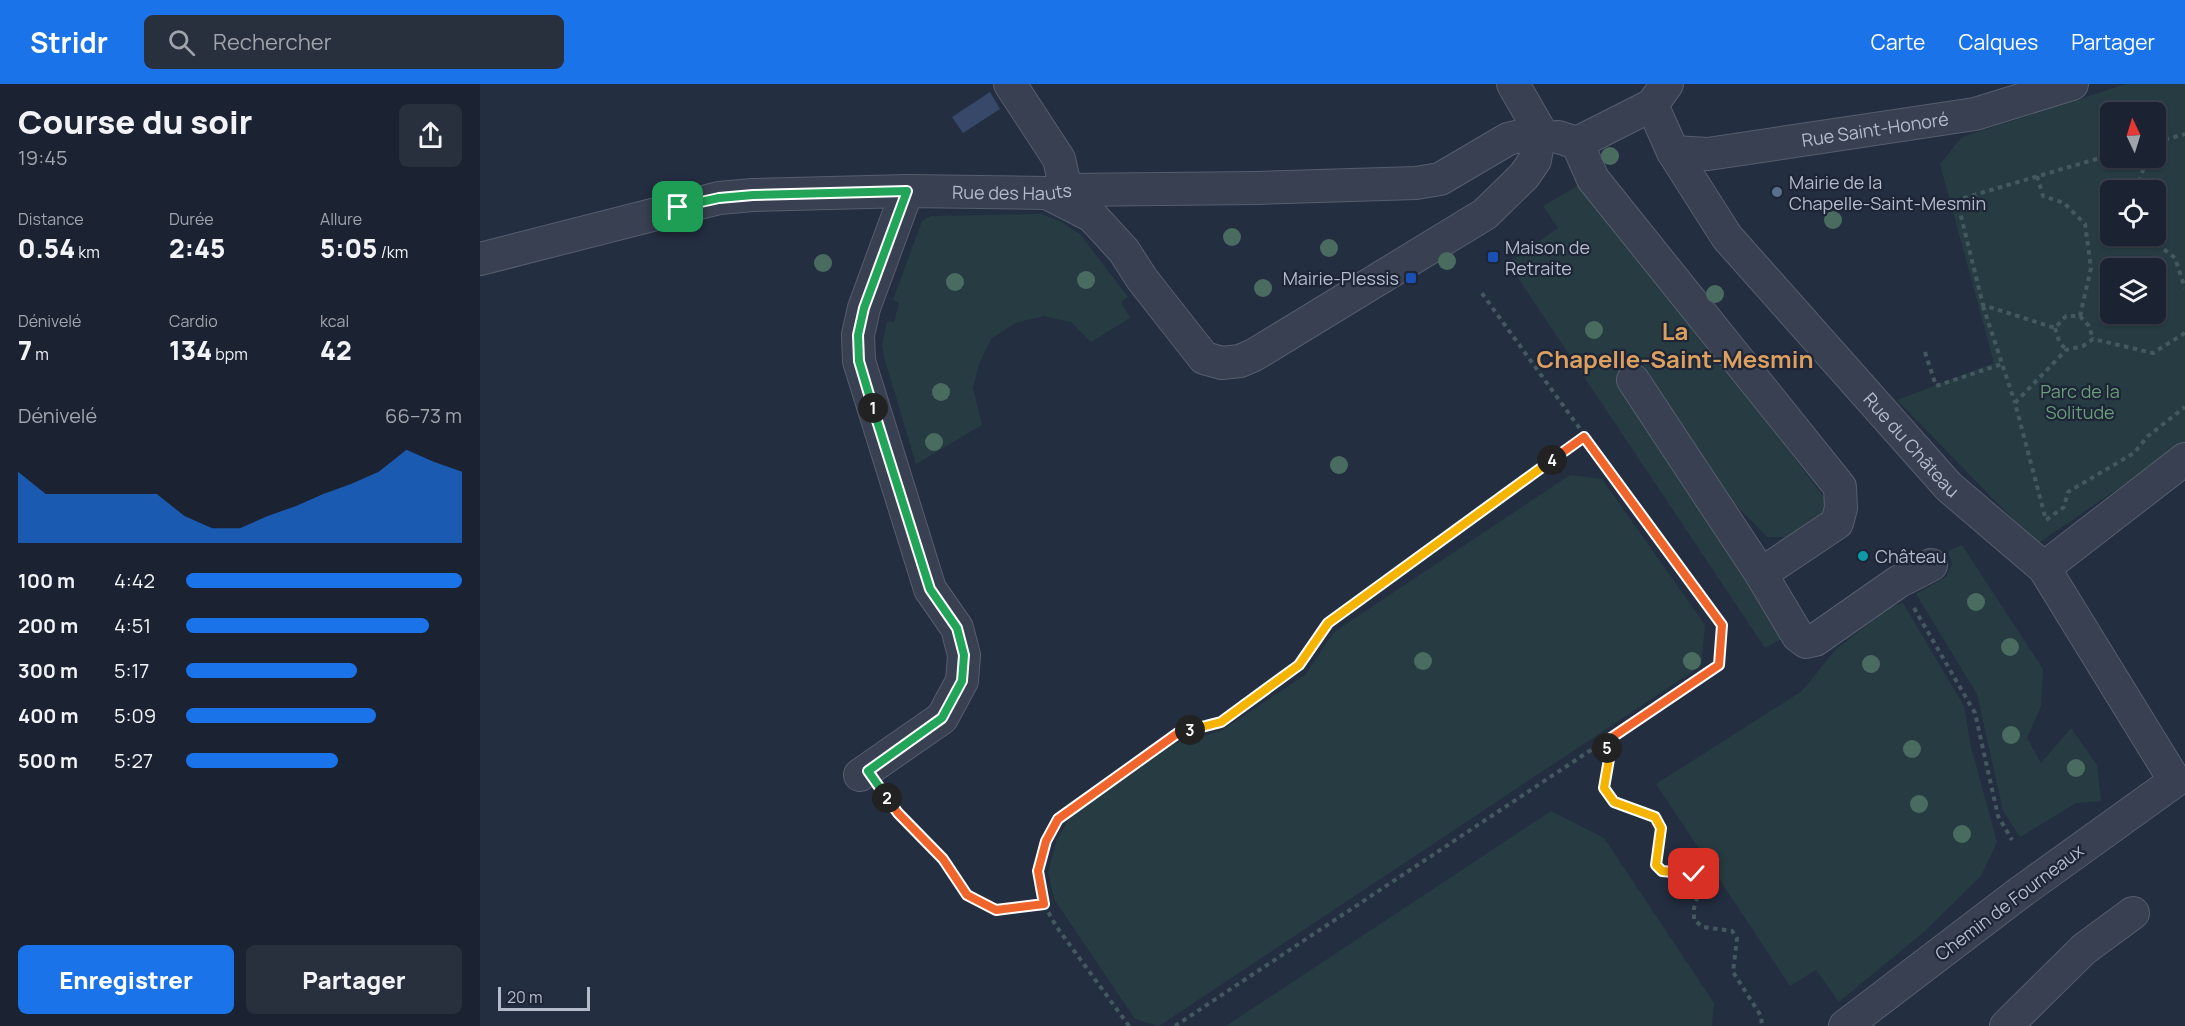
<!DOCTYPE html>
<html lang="fr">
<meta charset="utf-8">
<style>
:root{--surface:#1b2231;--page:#282f3d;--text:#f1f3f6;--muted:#a0a4ab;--line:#393f4d;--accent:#1a73e8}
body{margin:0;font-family:Manrope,sans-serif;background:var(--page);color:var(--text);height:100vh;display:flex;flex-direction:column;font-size:22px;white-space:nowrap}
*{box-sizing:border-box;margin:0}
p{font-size:20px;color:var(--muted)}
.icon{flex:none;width:33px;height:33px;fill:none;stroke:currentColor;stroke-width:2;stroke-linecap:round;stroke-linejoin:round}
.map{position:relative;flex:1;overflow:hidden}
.panel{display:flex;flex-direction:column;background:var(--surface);width:480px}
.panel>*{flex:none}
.needle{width:39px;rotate:356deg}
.controls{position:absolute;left:1620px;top:18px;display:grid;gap:12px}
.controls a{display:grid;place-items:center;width:66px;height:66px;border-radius:9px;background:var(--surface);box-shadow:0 2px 4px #0004,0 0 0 2px var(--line);font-size:30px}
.scale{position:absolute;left:18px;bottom:15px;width:92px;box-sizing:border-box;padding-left:6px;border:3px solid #b4bbcb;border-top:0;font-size:16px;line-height:21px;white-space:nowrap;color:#b4bbcb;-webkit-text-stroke:4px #1d2536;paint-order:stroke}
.pin{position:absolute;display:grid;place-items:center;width:51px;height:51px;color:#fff;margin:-26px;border-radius:12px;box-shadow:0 3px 9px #0006}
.km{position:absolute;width:30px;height:30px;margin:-15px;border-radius:50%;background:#222;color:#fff;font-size:16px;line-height:30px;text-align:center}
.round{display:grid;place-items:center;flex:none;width:63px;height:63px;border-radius:9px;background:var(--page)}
.summary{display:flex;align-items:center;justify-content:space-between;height:102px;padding:0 18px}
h1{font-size:33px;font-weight:800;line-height:45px}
.stats{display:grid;grid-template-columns:repeat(3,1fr);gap:9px;height:102px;padding:6px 18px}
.stats div{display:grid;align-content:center}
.stats b{font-size:26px;font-weight:800}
.stats small{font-size:16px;font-weight:400}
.stats p{font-size:16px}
.chart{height:168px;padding:12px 18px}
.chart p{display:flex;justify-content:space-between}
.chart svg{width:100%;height:108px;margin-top:6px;fill:var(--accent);opacity:.7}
.action{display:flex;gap:12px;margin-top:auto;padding:12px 18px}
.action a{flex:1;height:69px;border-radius:9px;background:var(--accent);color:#fff;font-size:24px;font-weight:800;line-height:69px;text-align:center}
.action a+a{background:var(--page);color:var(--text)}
ul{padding:0 18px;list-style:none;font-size:20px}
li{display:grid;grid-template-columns:96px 72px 1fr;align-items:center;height:45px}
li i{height:15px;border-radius:8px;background:var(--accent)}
header{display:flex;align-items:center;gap:36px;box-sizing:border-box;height:84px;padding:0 30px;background:var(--accent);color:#fff}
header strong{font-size:28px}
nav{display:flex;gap:33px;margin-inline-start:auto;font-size:21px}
.search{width:420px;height:54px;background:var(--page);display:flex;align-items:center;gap:15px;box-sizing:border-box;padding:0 21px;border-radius:9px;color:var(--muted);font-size:22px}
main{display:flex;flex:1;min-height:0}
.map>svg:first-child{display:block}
.green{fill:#263c42;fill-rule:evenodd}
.water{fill:#374869}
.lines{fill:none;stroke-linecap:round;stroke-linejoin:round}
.minor-casing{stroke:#565e6e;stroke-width:34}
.path{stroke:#44595f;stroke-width:4;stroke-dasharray:4.5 4.5;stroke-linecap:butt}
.minor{stroke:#384051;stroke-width:32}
.tree{fill:#4a6b60}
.split-1-casing{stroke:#fff;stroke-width:12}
.split-2-casing{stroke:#fff;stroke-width:12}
.split-3-casing{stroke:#fff;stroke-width:12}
.split-4-casing{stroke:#fff;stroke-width:12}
.split-5-casing{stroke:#fff;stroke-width:12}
.split-6-casing{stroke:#fff;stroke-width:12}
.split-1{stroke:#22a559;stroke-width:8}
.split-2{stroke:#22a559;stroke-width:8}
.split-3{stroke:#f0652b;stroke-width:8}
.split-4{stroke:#f5b400;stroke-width:8}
.split-5{stroke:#f0652b;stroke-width:8}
.split-6{stroke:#f5b400;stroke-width:8}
.service-dot{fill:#5c6f8a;stroke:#1d2536;stroke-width:2}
.transit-dot{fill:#1a4fb4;stroke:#1d2536;stroke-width:2}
.culture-dot{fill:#0f9aa8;stroke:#1d2536;stroke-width:2}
.labels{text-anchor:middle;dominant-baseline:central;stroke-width:4.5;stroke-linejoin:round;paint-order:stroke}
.street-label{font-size:18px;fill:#b4bbcb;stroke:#1d2536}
.poi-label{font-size:18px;fill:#b4bbcb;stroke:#1d2536;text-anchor:start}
.park-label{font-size:18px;fill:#6a9d7a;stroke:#1d2536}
.district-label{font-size:24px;font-weight:bold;fill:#db9f5f;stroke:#1d2536}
</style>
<header>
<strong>Stridr</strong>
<div class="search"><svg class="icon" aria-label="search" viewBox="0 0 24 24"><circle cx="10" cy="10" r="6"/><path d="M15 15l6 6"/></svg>Rechercher</div>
<nav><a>Carte</a><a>Calques</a><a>Partager</a></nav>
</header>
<main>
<section class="panel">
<div class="summary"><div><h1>Course du soir</h1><p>19:45</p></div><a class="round"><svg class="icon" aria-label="share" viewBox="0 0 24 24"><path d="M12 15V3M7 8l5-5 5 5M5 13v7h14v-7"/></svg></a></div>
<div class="stats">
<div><p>Distance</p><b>0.54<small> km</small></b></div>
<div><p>Durée</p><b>2:45</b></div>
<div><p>Allure</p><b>5:05<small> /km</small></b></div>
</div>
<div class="stats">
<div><p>Dénivelé</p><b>7<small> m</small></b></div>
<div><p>Cardio</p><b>134<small> bpm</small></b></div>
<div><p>kcal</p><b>42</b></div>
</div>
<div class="chart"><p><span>Dénivelé</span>66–73 m</p>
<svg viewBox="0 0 160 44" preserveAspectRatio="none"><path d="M0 44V15L10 24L20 24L30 24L40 24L50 24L60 33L70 38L80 38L90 33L100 29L110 24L120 20L130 15L140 6L150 11L160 15V44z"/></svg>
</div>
<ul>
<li><b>100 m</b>4:42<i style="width:100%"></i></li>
<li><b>200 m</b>4:51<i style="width:88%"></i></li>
<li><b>300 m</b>5:17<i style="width:62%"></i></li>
<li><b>400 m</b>5:09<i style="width:69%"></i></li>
<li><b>500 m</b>5:27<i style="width:55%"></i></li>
</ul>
<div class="action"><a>Enregistrer</a><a>Partager</a></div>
</section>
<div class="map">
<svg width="1705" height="942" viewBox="0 0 1705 942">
<rect width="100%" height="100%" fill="#242e41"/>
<g class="green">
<path d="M1646,0H1705V359L1557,460L1417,316L1514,279L1460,80L1482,53ZM1630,28H1676V74H1630ZM1630,106H1676V152H1630ZM1630,184H1676V230H1630Z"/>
<polygon points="1104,98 1344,413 1346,424 1340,433 1308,453 1287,453 1232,396 1160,276 1136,294 1302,555 1285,564 1028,179 1078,144 1063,122"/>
<polygon points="561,130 580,137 600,150 648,213 641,218 650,234 611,258 591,238 563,232 535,239 511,255 499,280 493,304 502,341 436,380 404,273 402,262 407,237 414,238 419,219 413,216 442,137 451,132"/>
<polygon points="1090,391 1122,395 1225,541 1221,582 679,942 655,935 574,815 568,788 577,755 591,732 694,660 741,647 825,591 854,548"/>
<polygon points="1482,461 1563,585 1561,622 1547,654 1561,679 1591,644 1617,681 1621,717 1596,719 1540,753 1523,727 1497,610 1436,510 1466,493 1472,480 1468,467"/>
<polygon points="1423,519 1484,622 1491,663 1517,758 1501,792 1445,847 1359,918 1336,886 1310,902 1176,700 1322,607 1355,566 1409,524"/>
<polygon points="1071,727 1124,754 1234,919 1232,942 746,942"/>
</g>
<polygon class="water" points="510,8 520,25 483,49 472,33"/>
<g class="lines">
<defs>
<g id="minor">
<polyline points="530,0 579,75 586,106"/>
<polyline points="1033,0 1060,47"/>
<path id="s1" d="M1172,21L1193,68L1247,153L1469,403L1564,484L1695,697L1538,810L1365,942"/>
<polyline points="1078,53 1097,59 1172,21 1187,0"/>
<polyline points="1097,59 1113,95 1360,403 1361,424 1357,439 1281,490"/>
<path id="s2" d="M1193,68L1228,70L1495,30L1592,0"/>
<polyline points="567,109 612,132 644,167 662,195 724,274 742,279 760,277 774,271 1005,130 1044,92 1055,76 1060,47"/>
<path id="s3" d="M0,175L239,114L273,111L427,107L567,109L586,106L777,104L936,99L960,95L1028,55L1060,47"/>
<polyline points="1153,296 1281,490 1318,552 1326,558 1335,556 1418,498 1451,481"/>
<polyline points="1564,484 1705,375"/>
<polyline points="380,691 462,634 482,597 484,571 477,544 450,505 379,277 378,251 384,224 427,107"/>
<polyline points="1526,942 1604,865 1653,829"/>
</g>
</defs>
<use href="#minor" class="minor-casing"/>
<g class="path">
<polyline points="1676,58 1705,50"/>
<polyline points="1557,92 1563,112 1584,119 1605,140 1611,184 1600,232 1586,232 1575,244 1503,221 1477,116 1630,71"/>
<polyline points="1662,106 1659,98 1667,74"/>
<polyline points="1673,152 1676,159 1695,174 1705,204"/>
<polyline points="1503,222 1535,319"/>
<polyline points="1600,232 1609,242 1613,255"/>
<polyline points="1575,244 1579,257 1586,266"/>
<polyline points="1705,249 1673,269 1613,255 1603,262 1586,266 1535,319 1566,436 1584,423 1588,408 1654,369 1668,352 1705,323"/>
<polyline points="1445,268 1456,302 1522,280"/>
<polyline points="1434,524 1495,629 1518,732 1532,756"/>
<polyline points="1125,658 1129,675 1124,704 1134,718 1175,733 1181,744 1176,781 1182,787 1214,790 1222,799 1214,824 1214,836 1223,843 1252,847 1257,854 1253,888 1281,932 1282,942"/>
<polyline points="406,712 418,729 463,775 487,811 515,826 564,820"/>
<polyline points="649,942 576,842 564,820 558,787 566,757 578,735 698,649 741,638 819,581 848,539 1104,353"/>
<polyline points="695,942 1239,581 1242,541 1001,208"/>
</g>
<use href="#minor" class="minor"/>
</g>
<g class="tree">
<circle cx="1130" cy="72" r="9"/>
<circle cx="1353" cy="136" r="9"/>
<circle cx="752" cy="153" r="9"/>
<circle cx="849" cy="164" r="9"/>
<circle cx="967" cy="177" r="9"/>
<circle cx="343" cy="179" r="9"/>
<circle cx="606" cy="196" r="9"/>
<circle cx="475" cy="198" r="9"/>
<circle cx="783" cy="204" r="9"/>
<circle cx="1235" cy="210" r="9"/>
<circle cx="1114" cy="246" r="9"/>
<circle cx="461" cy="308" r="9"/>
<circle cx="454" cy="358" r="9"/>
<circle cx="859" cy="381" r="9"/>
<circle cx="1496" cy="518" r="9"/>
<circle cx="1530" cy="563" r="9"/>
<circle cx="943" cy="577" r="9"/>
<circle cx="1212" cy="577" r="9"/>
<circle cx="1391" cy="580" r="9"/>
<circle cx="1531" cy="651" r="9"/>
<circle cx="1432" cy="665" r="9"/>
<circle cx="1596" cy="684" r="9"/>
<circle cx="1439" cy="720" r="9"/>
<circle cx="1482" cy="750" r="9"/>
</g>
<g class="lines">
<defs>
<polyline id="split-1" points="198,123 239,114 273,111 427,107 384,224 378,251 379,277 393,324"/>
<polyline id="split-2" points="393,324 450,505 477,544 484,571 482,597 462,634 388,687 407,714"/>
<polyline id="split-3" points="407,714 418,729 463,775 487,811 516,826 564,820 558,787 566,757 578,735 698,649 710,646"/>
<polyline id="split-4" points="710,646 741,638 819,581 848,539 1072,376"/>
<polyline id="split-5" points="1072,376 1104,353 1242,541 1239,581 1125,658 1127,664"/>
<polyline id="split-6" points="1127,664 1129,675 1124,704 1134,718 1175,733 1181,744 1176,781 1182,787 1214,790"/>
</defs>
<use href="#split-1" class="split-1-casing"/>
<use href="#split-2" class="split-2-casing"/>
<use href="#split-3" class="split-3-casing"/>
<use href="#split-4" class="split-4-casing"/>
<use href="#split-5" class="split-5-casing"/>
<use href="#split-6" class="split-6-casing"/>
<use href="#split-1" class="split-1"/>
<use href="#split-2" class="split-2"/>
<use href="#split-3" class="split-3"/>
<use href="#split-4" class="split-4"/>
<use href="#split-5" class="split-5"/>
<use href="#split-6" class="split-6"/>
</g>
<circle class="service-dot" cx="1297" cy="108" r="6"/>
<g class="transit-dot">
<rect x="1007" y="167" width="12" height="12" rx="3"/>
<rect x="925" y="188" width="12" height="12" rx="3"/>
</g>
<circle class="culture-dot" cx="1383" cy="472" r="6"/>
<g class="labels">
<g class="street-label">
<text stroke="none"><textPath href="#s2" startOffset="204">Rue Saint-Honoré</textPath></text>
<text stroke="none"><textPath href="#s3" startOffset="540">Rue des Hauts</textPath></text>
<text stroke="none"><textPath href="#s1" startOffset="430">Rue du Château</textPath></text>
<text transform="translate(1529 818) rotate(-37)">Chemin de Fourneaux</text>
</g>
<g class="poi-label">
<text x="1309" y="98">Mairie de la<tspan x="1309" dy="21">Chapelle-Saint-Mesmin</tspan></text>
<text x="1025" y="163">Maison de<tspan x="1025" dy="21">Retraite</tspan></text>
<text x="919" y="194" text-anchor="end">Mairie-Plessis</text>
<text x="1395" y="472">Château</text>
</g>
<g class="park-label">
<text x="1600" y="307">Parc de la<tspan x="1600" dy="21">Solitude</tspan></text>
</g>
<g class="district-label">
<text x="1195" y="246">La<tspan x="1195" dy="28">Chapelle-Saint-Mesmin</tspan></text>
</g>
</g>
</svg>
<div class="controls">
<a><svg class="needle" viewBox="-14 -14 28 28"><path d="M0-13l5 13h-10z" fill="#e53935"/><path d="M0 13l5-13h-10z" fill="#a0a4ab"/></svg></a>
<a><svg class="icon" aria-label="locate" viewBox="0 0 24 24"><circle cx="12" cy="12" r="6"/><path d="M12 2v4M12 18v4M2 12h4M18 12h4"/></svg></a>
<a><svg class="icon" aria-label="layers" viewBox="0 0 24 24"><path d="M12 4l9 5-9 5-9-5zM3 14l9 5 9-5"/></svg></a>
</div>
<div class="scale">20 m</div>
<div class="pin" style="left:198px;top:123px;background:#1e9e55"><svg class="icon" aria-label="arrive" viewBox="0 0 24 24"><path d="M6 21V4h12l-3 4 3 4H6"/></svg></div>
<div class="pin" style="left:1214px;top:790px;background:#d93025"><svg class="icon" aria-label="check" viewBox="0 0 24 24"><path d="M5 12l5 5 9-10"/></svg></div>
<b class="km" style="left:393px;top:324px">1</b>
<b class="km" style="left:407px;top:714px">2</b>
<b class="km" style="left:710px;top:646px">3</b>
<b class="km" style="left:1072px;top:376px">4</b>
<b class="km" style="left:1127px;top:664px">5</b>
</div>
</main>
